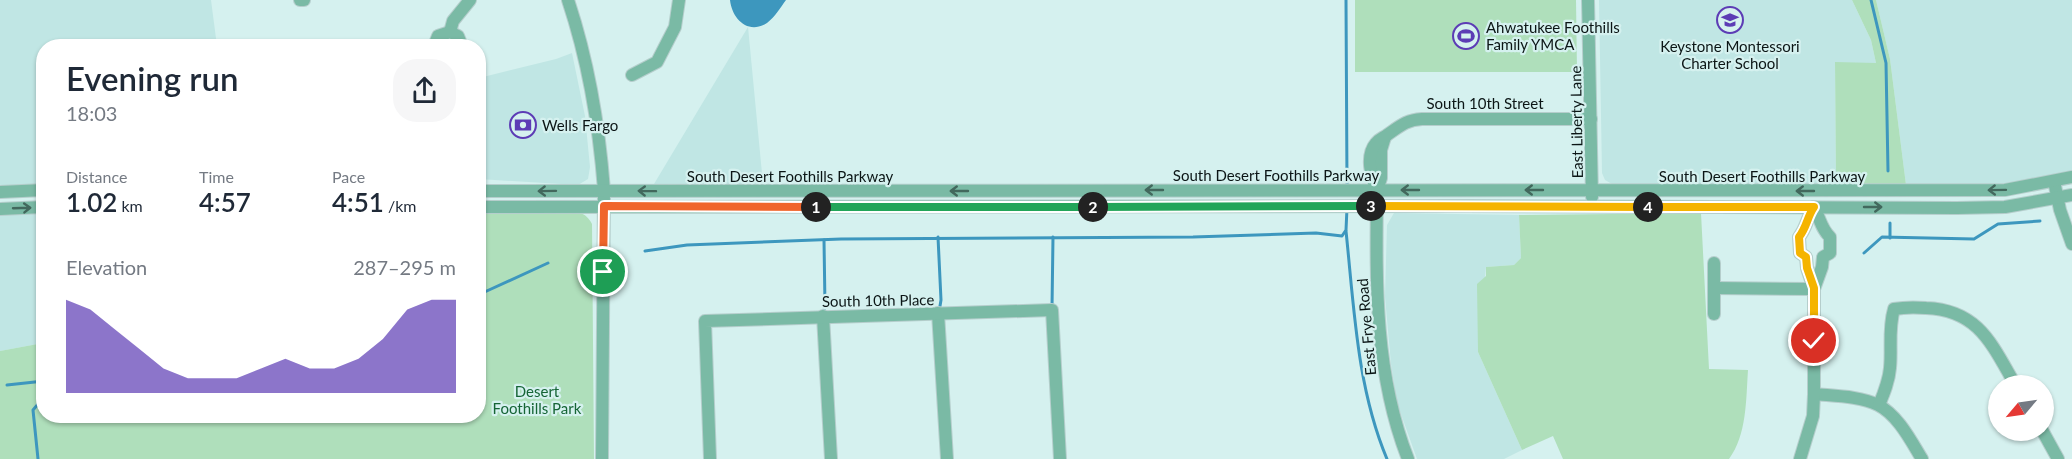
<!DOCTYPE html>
<meta charset="utf-8">
<style>
:root{--surface:#fff;--page:#f6f6f7;--text:#1f2937;--muted:#747a83;--accent:#5c3cb5}
body{margin:0;font-family:Lato,sans-serif;background:var(--page);color:var(--text);height:100vh;display:flex;flex-direction:column;font-size:22px;white-space:nowrap}
*{box-sizing:border-box;margin:0}
p{font-size:20px;color:var(--muted)}
.icon{flex:none;width:33px;height:33px;fill:none;stroke:currentColor;stroke-width:2;stroke-linecap:round;stroke-linejoin:round}
.map{position:relative;flex:1;overflow:hidden}
.sheet{position:absolute;left:36px;top:39px;width:450px;height:384px;display:flex;flex-direction:column;background:var(--surface);border-radius:24px;box-shadow:0 2px 4px #0004}
.sheet>*{flex:none}
.needle{width:39px;rotate:241deg}
.fabs{position:absolute;left:1988px;top:375px;display:grid;gap:12px}
.fabs a{display:grid;place-items:center;width:66px;height:66px;border-radius:50%;background:var(--surface);box-shadow:0 2px 4px #0004;font-size:30px}
.pin{position:absolute;display:grid;place-items:center;width:51px;height:51px;color:#fff;margin:-26px;border:3px solid #fff;border-radius:50%;box-shadow:0 2px 6px #0007}
.km{position:absolute;width:30px;height:30px;margin:-15px;border-radius:50%;background:#222;color:#fff;font-size:16px;line-height:30px;text-align:center}
.round{display:grid;place-items:center;flex:none;width:63px;height:63px;border-radius:24px;background:var(--page)}
.head{display:flex;align-items:center;justify-content:space-between;height:102px;padding:0 30px}
h1{font-size:33px;font-weight:600;line-height:45px}
.figures{display:grid;grid-template-columns:repeat(3,1fr);gap:9px;height:102px;padding:6px 30px}
.figures div{display:grid;align-content:center}
.figures b{font-size:26px;font-weight:600}
.figures small{font-size:16px;font-weight:400}
.figures p{font-size:16px}
.chart{height:168px;padding:12px 30px}
.chart p{display:flex;justify-content:space-between}
.chart svg{width:100%;height:108px;margin-top:6px;fill:var(--accent);opacity:.7}
.map>svg:first-child{display:block}
.built{fill:#c0e6e4}
.green{fill:#afdfbb}
.water{fill:#3d97be}
.lines{fill:none;stroke-linecap:round;stroke-linejoin:round}
.stream{stroke:#3d97be;stroke-width:3}
.minor-casing{stroke:#b5cecc;stroke-width:14}
.minor{stroke:#7abaa5;stroke-width:12}
.oneway{stroke:#42685d}
.split-1-casing{stroke:#fff;stroke-width:12}
.split-2-casing{stroke:#fff;stroke-width:12}
.split-3-casing{stroke:#fff;stroke-width:12}
.split-4-casing{stroke:#fff;stroke-width:12}
.split-5-casing{stroke:#fff;stroke-width:12}
.split-1{stroke:#f0652b;stroke-width:8}
.split-2{stroke:#22a559;stroke-width:8}
.split-3{stroke:#22a559;stroke-width:8}
.split-4{stroke:#f5b400;stroke-width:8}
.split-5{stroke:#f5b400;stroke-width:8}
.labels{text-anchor:middle;dominant-baseline:central;stroke-width:4.5;stroke-linejoin:round;paint-order:stroke}
.poi-label{font-size:15px;fill:#0b1515;stroke:#d5f1ef;text-anchor:start}
.street-label{font-size:15px;fill:#0b1515;stroke:#d5f1ef}
.park-label{font-size:15px;fill:#166536;stroke:#d5f1ef}
</style>
<div class="map">
<svg width="2072" height="459" viewBox="0 0 2072 459">
<rect width="100%" height="100%" fill="#d5f1ef"/>
<g class="built">
<polygon points="0,0 211,0 217,46 44,46 43,186 0,187"/>
<polygon points="1599,0 1852,0 1871,40 1876,63 1835,63 1836,184 1612,184 1605,180 1602,173"/>
<polygon points="1876,0 2072,0 2072,172 2055,177 1984,187 1906,185 1890,59"/>
<polygon points="748,27 763,184 654,184"/>
<polygon points="572,53 585,116 590,167 588,179 578,185 479,179 479,78 556,59"/>
<polygon points="1394,213 1519,215 1521,258 1514,265 1486,267 1478,352 1522,450 1504,459 1417,459 1397,403 1391,364 1385,297 1387,225"/>
<polygon points="0,214 44,214 43,343 0,351"/>
</g>
<g class="green">
<polygon points="1355,0 1576,0 1577,72 1355,72"/>
<polygon points="1852,0 1876,0 1890,59 1906,185 1836,184 1835,62 1876,63 1871,40"/>
<path d="M479,212L579,213C585,214 589,218 592,224L594,459H0V351L43,343L44,416H478Z"/>
<path d="M1701,213L1709,369L1748,370C1746,399 1747,435 1729,459H1563L1553,436L1522,450L1478,352L1477,284L1486,276V267L1514,265L1521,258L1519,215Z"/>
</g>
<path class="water" d="M730,0H786C780,8 775,17 767,23C748,35 732,19 730,0Z"/>
<g class="lines">
<g class="stream">
<polyline points="1346,0 1347,186"/>
<polyline points="1871,0 1886,63 1888,171"/>
<polyline points="1890,223 1890,238"/>
<path d="M1346,231C1354,307 1357,388 1387,459"/>
<polyline points="938,237 941,300 939,312"/>
<polyline points="645,251 687,245 841,239 1193,237 1316,233 1342,236 1346,230 1347,208"/>
<polyline points="1864,253 1882,237 1974,239 1998,224 2040,221"/>
<polyline points="478,295 548,263"/>
<polyline points="1052,308 1053,237"/>
<polyline points="823,314 825,306 824,240"/>
<polyline points="7,385 44,381"/>
<polyline points="38,459 33,410 44,397"/>
</g>
<defs>
<g id="minor">
<polyline points="300,0 304,0"/>
<path d="M568,0C589,63 599,124 604,190L602,459"/>
<polyline points="1588,0 1592,197"/>
<polyline points="450,32 453,21 470,0"/>
<polyline points="434,46 438,36 450,32 458,36 462,46"/>
<polyline points="632,75 657,62 675,27 679,0"/>
<path d="M1385,137L1381,150V178L1377,190C1376,281 1374,372 1408,459"/>
<polyline points="2054,181 2060,210 2072,244"/>
<path d="M1377,190C1371,177 1365,156 1376,143C1379,139 1383,138 1387,135C1400,126 1406,120 1422,119H1591"/>
<polyline points="478,191 2005,190 2072,177"/>
<polyline points="0,192 44,190"/>
<polyline points="478,207 1465,206 1957,208 2005,207 2072,195"/>
<polyline points="0,209 44,207"/>
<polyline points="1714,288 1814,289"/>
<path d="M1814,289L1822,267L1823,257L1830,253V237C1821,229 1820,218 1814,207"/>
<polyline points="938,313 947,459"/>
<polyline points="1714,314 1714,263"/>
<polyline points="823,316 831,459"/>
<path d="M1814,394C1834,396 1860,396 1878,405C1898,415 1911,441 1922,459"/>
<path d="M1879,405C1884,393 1889,381 1890,368C1892,348 1888,329 1894,309C1905,307 1915,307 1926,308C1979,310 1992,345 2016,386"/>
<polyline points="2042,430 2058,459"/>
<polyline points="710,459 705,321 1052,310 1060,459"/>
<path d="M1800,459L1813,416L1814,394V289L1807,268L1806,257L1800,253L1799,237C1807,227 1807,217 1814,207"/>
</g>
</defs>
<use href="#minor" class="minor-casing"/>
<use href="#minor" class="minor"/>
</g>
<defs><path id="oneway-shaft" d="M-6 0H5M1.5-3L5.5 0L1.5 3" fill="none" stroke-width="1.6" stroke-linecap="round" stroke-linejoin="round" transform="scale(1.5)"/></defs>
<g class="oneway">
<use href="#oneway-shaft" transform="translate(1154 190) rotate(180)"/>
<use href="#oneway-shaft" transform="translate(1410 190) rotate(-180)"/>
<use href="#oneway-shaft" transform="translate(1534 190) rotate(180)"/>
<use href="#oneway-shaft" transform="translate(1997 190) rotate(179)"/>
<use href="#oneway-shaft" transform="translate(547 191) rotate(179)"/>
<use href="#oneway-shaft" transform="translate(647 191) rotate(-179)"/>
<use href="#oneway-shaft" transform="translate(959 191) rotate(-180)"/>
<use href="#oneway-shaft" transform="translate(1805 191) rotate(-180)"/>
<use href="#oneway-shaft" transform="translate(1873 207)"/>
<use href="#oneway-shaft" transform="translate(22 208) rotate(-2)"/>
</g>
<g class="lines">
<defs>
<polyline id="split-1" points="603,272 604,206 816,207"/>
<polyline id="split-2" points="816,207 1093,207"/>
<polyline id="split-3" points="1093,207 1371,206"/>
<polyline id="split-4" points="1371,206 1648,207"/>
<path id="split-5" d="M1648,207H1814C1807,217 1807,227 1799,237L1800,253L1806,257L1807,268L1814,288V341"/>
</defs>
<use href="#split-1" class="split-1-casing"/>
<use href="#split-2" class="split-2-casing"/>
<use href="#split-3" class="split-3-casing"/>
<use href="#split-4" class="split-4-casing"/>
<use href="#split-5" class="split-5-casing"/>
<use href="#split-1" class="split-1"/>
<use href="#split-2" class="split-2"/>
<use href="#split-3" class="split-3"/>
<use href="#split-4" class="split-4"/>
<use href="#split-5" class="split-5"/>
</g>
<defs>
<symbol id="school-ring" viewBox="-11 -11 22 22"><circle r="9.5" fill="#d5f1ef" stroke="#5c3cb5" stroke-width="1.5"/><path d="M0-5L7-2L0 1L-7-2ZM-4 1L0 2.5L4 1V4Q0 6-4 4Z" fill="#5c3cb5"/></symbol>
<symbol id="stadium-ring" viewBox="-11 -11 22 22"><circle r="9.5" fill="#d5f1ef" stroke="#5c3cb5" stroke-width="1.5"/><path d="M0-5a6.5 5 0 1 0 0 10a6.5 5 0 1 0 0-10ZM-3.5-1.8h7v3.6h-7Z" fill="#5c3cb5"/></symbol>
<symbol id="bank-ring" viewBox="-11 -11 22 22"><circle r="9.5" fill="#d5f1ef" stroke="#5c3cb5" stroke-width="1.5"/><path d="M-6-4H6V4H-6ZM0-2.3a2.3 2.3 0 1 0 0 4.6a2.3 2.3 0 1 0 0-4.6Z" fill="#5c3cb5"/></symbol>
</defs>
<g fill-rule="evenodd">
<use href="#school-ring" x="1715" y="5" width="30" height="30"/>
<use href="#stadium-ring" x="1451" y="21" width="30" height="30"/>
<use href="#bank-ring" x="508" y="110" width="30" height="30"/>
</g>
<g class="labels">
<g class="poi-label">
<text x="1486" y="27">Ahwatukee Foothills<tspan x="1486" dy="17">Family YMCA</tspan></text>
<text x="1730" y="46" text-anchor="middle">Keystone Montessori<tspan x="1730" dy="17">Charter School</tspan></text>
<text x="542" y="125">Wells Fargo</text>
</g>
<g class="street-label">
<text x="1485" y="103">South 10th Street</text>
<text transform="translate(1576 122) rotate(-91)">East Liberty Lane</text>
<text x="1276" y="175">South Desert Foothills Parkway</text>
<text x="790" y="176">South Desert Foothills Parkway</text>
<text x="1762" y="176">South Desert Foothills Parkway</text>
<text transform="translate(878 300) rotate(-1)">South 10th Place</text>
<text transform="translate(1366 327) rotate(-95)">East Frye Road</text>
</g>
<g class="park-label">
<text x="537" y="391">Desert<tspan x="537" dy="17">Foothills Park</tspan></text>
</g>
</g>
</svg>
<div class="fabs">
<a><svg class="needle" viewBox="-14 -14 28 28"><path d="M0-13l5 13h-10z" fill="#e53935"/><path d="M0 13l5-13h-10z" fill="#747a83"/></svg></a>
</div>
<div class="pin" style="left:603px;top:272px;background:#1e9e55"><svg class="icon" aria-label="arrive" viewBox="0 0 24 24"><path d="M6 21V4h12l-3 4 3 4H6"/></svg></div>
<div class="pin" style="left:1814px;top:341px;background:#d93025"><svg class="icon" aria-label="check" viewBox="0 0 24 24"><path d="M5 12l5 5 9-10"/></svg></div>
<b class="km" style="left:816px;top:207px">1</b>
<b class="km" style="left:1093px;top:207px">2</b>
<b class="km" style="left:1371px;top:206px">3</b>
<b class="km" style="left:1648px;top:207px">4</b>
<section class="sheet">
<div class="head"><div><h1>Evening run</h1><p>18:03</p></div><a class="round"><svg class="icon" aria-label="share" viewBox="0 0 24 24"><path d="M12 15V3M7 8l5-5 5 5M5 13v7h14v-7"/></svg></a></div>
<div class="figures">
<div><p>Distance</p><b>1.02<small> km</small></b></div>
<div><p>Time</p><b>4:57</b></div>
<div><p>Pace</p><b>4:51<small> /km</small></b></div>
</div>
<div class="chart"><p><span>Elevation</span>287–295 m</p>
<svg viewBox="0 0 160 44" preserveAspectRatio="none"><path d="M0 44V6L10 10L20 18L30 26L40 34L50 38L60 38L70 38L80 34L90 30L100 34L110 34L120 30L130 22L140 10L150 6L160 6V44z"/></svg>
</div>
</section>
</div>
